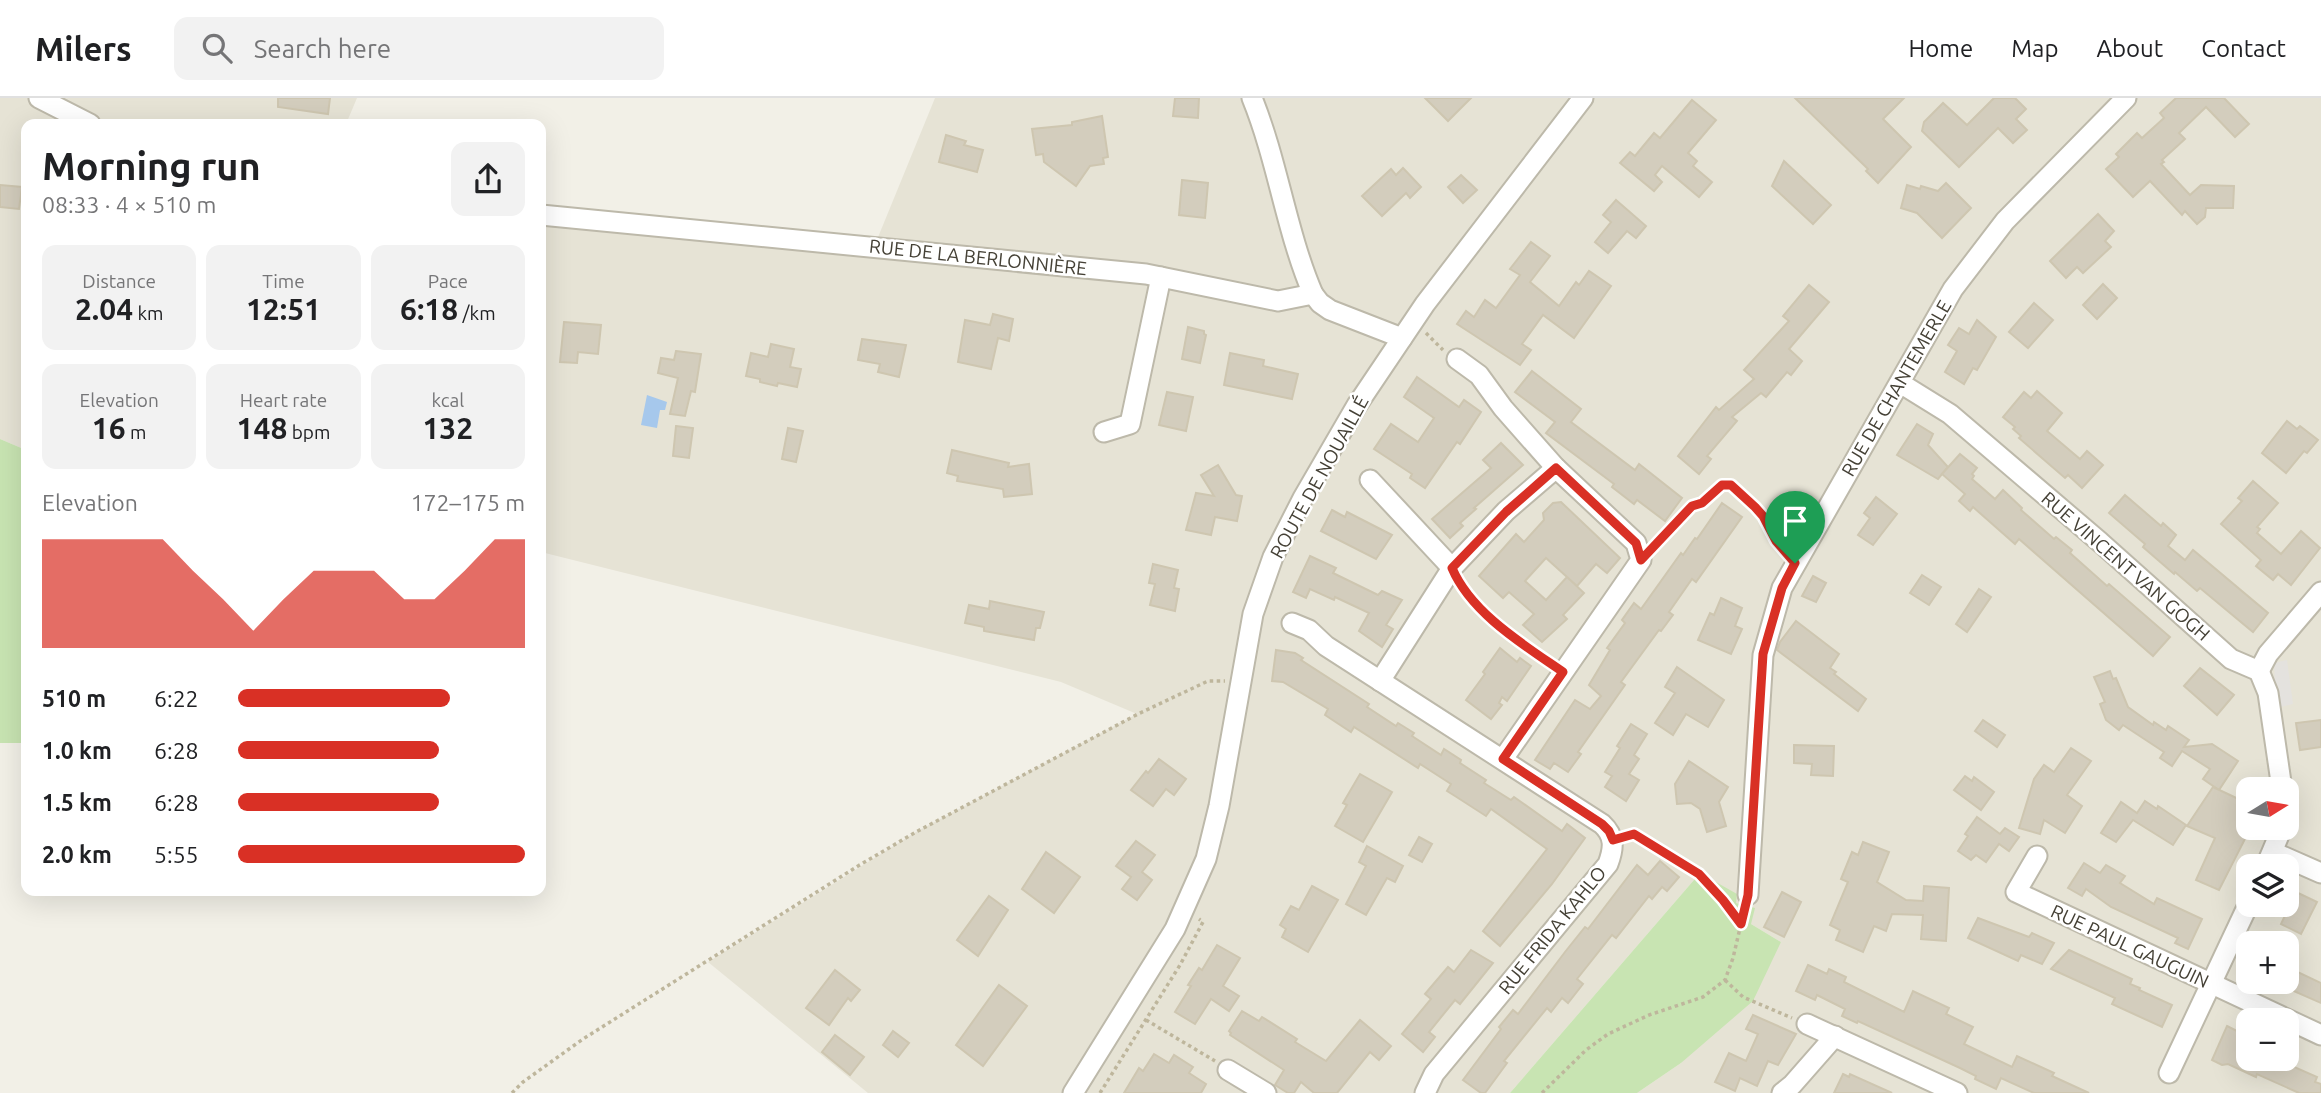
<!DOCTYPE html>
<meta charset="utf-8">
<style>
:root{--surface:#fff;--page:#f2f2f2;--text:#202124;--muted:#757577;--line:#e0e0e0;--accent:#d93025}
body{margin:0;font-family:Ubuntu,sans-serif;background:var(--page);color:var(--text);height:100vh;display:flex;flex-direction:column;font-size:26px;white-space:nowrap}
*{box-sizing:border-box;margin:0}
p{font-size:23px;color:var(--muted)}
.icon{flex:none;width:38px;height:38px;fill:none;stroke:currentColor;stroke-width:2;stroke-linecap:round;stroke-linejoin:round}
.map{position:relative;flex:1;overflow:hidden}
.drawer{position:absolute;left:21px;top:21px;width:525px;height:777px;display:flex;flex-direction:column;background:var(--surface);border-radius:14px;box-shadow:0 7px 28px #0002}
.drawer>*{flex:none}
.needle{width:46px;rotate:79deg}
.controls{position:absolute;left:2236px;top:679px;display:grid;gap:14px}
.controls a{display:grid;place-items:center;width:63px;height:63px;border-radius:14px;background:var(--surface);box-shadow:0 7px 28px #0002;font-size:35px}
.pin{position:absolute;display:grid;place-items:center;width:60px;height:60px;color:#fff;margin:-72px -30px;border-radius:50% 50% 50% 0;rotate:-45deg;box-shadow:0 0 7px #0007}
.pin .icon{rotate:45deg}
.round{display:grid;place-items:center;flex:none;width:74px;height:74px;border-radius:14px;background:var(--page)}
.headline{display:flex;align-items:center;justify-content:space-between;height:119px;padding:0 21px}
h1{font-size:38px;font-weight:700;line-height:52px}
.stats{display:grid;grid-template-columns:repeat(3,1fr);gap:10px;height:119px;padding:7px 21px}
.stats div{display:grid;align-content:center;border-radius:14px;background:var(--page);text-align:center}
.stats b{font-size:30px;font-weight:700}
.stats small{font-size:19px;font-weight:400}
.stats p{font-size:19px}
.chart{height:196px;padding:14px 21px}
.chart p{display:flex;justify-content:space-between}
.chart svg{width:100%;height:126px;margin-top:7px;fill:var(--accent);opacity:.7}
ul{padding:0 21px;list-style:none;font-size:23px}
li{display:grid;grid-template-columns:112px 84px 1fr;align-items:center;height:52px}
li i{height:18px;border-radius:9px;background:var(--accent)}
header{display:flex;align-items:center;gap:42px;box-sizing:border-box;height:98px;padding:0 35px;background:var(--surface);border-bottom:2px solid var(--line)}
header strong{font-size:33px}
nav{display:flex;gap:38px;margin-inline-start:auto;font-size:24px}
.search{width:490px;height:63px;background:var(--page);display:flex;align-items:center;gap:18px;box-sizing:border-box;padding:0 24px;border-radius:14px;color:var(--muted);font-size:26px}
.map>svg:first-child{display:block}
.residential{fill:#e6e3d5;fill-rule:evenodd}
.green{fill:#c8e4b2}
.parking{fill:#e4e2de}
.water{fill:#a6c8ec}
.building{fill:#d3cdbd;stroke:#cec6b0;stroke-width:2}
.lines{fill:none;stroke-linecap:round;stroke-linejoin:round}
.minor-casing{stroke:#bdb9aa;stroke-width:23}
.path{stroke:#beb69c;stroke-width:3.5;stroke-dasharray:3.5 3.5;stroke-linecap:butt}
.minor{stroke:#fff;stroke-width:19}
.route-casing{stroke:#fff;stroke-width:14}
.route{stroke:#d93025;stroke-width:9}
.labels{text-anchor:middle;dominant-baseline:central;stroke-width:5;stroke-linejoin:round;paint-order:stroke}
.street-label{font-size:19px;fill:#454136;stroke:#fff}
</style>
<header>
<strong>Milers</strong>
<div class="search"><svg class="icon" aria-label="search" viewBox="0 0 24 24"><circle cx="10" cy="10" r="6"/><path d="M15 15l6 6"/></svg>Search here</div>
<nav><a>Home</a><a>Map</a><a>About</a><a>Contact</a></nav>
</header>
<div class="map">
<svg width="2321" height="995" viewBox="0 0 2321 995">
<rect width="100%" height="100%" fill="#f2f0e7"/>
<g class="residential">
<polygon points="0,0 357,0 346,26 26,26 26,352 0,341"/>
<path d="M935,0H2321V995H1637L1681,965L1781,844L1751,826L1745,808L1736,805L1700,775L1510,995H868L708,864L916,734L1137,616L1061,584L541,454V117L874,149ZM2249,691H2287V730H2249ZM2249,768H2287V807H2249ZM2249,845H2287V884H2249ZM2249,922H2287V961H2249Z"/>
</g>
<g class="green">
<polygon points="0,341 26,352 26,645 0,645"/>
<polygon points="1700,775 1737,796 1736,805 1755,810 1751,826 1781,844 1753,903 1681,965 1637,995 1510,995"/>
</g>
<polygon class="parking" points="2287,562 2293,606 2276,610 2274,565"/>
<polygon class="water" points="647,297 667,304 665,312 660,312 657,330 641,327"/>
<g class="building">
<polygon points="278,0 330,0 328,16 278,9"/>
<polygon points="1175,0 1199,0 1198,20 1173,18"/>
<polygon points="1425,0 1471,0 1448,23"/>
<polygon points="1795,0 1904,0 1883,21 1911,49 1878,85 1866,73 1868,71"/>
<polygon points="1994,0 2015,0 2026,11 2016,21 2027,32 2013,45 1998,30 1959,69 1922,33 1924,24 1943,5 1967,27"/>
<polygon points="2176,0 2224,0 2249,26 2235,39 2206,9 2179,35 2185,41 2162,62 2164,64 2161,66 2190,97 2201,87 2234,88 2233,110 2206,110 2205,119 2197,126 2185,113 2182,117 2150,83 2133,99 2106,71 2119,59 2116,56 2137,35 2142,40 2164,20 2160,15"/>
<polygon points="1692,2 1716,22 1688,55 1697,63 1693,68 1712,84 1699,99 1662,68 1655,77 1662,84 1654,93 1620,65 1630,54 1635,58 1654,35 1660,40"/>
<polygon points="1102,18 1108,59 1103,60 1104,66 1090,68 1076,88 1044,64 1043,56 1036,57 1032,31 1072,27 1072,24"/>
<polygon points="946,37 966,43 964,47 983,52 977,74 939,64"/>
<polygon points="1784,63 1831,107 1813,126 1772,88"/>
<polygon points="1403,70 1421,89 1410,100 1406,95 1382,118 1362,98 1391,71 1396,77"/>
<polygon points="1461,77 1477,92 1463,105 1448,89"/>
<polygon points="1182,82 1208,85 1205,120 1179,117"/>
<polygon points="1946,85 1971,110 1942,140 1917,115 1901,110 1907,87 1920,91 1921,88 1938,93"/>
<polygon points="0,87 22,89 19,111 0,109"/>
<polygon points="1616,102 1646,128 1636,140 1627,133 1608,155 1595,144 1611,124 1603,117"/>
<polygon points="2098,116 2114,133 2105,143 2111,149 2083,175 2077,169 2066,180 2050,163"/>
<polygon points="1531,144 1550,158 1530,184 1559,208 1576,184 1579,187 1589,173 1611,188 1574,240 1543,217 1522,246 1531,252 1520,267 1457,226 1466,213 1474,219 1485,202 1496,210 1520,177 1510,171"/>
<polygon points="2103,186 2117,200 2097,221 2083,207"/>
<polygon points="1809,187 1829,204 1789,251 1802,263 1791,277 1787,274 1766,299 1761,295 1732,319 1737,323 1707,358 1711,361 1699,376 1678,358 1716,309 1719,312 1754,281 1744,272 1789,223 1783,218"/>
<polygon points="2034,205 2053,222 2028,250 2009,234"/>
<polygon points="993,216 1013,221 1009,243 998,240 991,271 958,264 965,222 990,227"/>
<polygon points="1977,222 1996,239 1977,272 1973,270 1964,286 1945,274 1957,253 1948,247 1959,230 1969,236"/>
<polygon points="564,224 601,227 598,256 578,254 577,265 560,264"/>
<polygon points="1188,229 1204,233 1204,236 1206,237 1200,265 1182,261"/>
<polygon points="862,241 906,247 899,279 878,274 880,266 858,262"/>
<polygon points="771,246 794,251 790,269 801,271 797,289 778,285 777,288 760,284 760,281 746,278 751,255 768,259"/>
<polygon points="676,253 701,256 695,294 691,293 685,318 670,316 678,280 658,275 661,260 674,262"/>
<polygon points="1230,255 1264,262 1263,268 1298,276 1292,301 1224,287"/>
<polygon points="1532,273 1581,311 1571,324 1635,372 1639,366 1682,400 1665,423 1637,402 1634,406 1612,389 1614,386 1546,335 1555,324 1515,294"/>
<polygon points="1417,279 1459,309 1464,302 1481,314 1460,346 1457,344 1425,390 1410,380 1412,376 1374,351 1391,326 1418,344 1434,320 1404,299"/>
<polygon points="2037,293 2062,315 2047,333 2080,361 2087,353 2103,367 2082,390 2068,377 2065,380 2019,340 2021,338 2013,331 2015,329 2003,319 2024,294 2031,300"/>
<polygon points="1167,294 1193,299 1186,333 1159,327"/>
<polygon points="2287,323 2297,331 2300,328 2318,342 2307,355 2304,353 2286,375 2262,355"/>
<polygon points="1917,326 1933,336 1928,347 1948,369 1938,381 1897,357"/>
<polygon points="676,328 693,330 689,360 673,358"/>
<polygon points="788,330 803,333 796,364 782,361"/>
<polygon points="1501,345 1523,367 1474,410 1476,411 1460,425 1463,428 1450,440 1432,421 1491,370 1483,362"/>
<polygon points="952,352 1009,365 1008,369 1029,366 1032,396 1004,399 1003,391 957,383 958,378 947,375"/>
<polygon points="1960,356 1977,370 1972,376 1974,378 1972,381 1995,401 2003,392 2022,410 2021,412 2054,441 2056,439 2072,452 2070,455 2107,488 2109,486 2170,539 2153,558 2019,441 2015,446 1973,409 1970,413 1959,403 1965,396 1942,376"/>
<polygon points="1218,367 1236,397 1242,398 1237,423 1215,419 1211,437 1186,432 1196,395 1214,398 1201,377"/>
<polygon points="2253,383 2278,405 2257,429 2260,431 2257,435 2281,456 2301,433 2320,450 2291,487 2278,476 2273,482 2256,468 2261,462 2221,426 2242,403 2238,400"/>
<polygon points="2125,397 2161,428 2163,425 2176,437 2168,448 2185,462 2193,452 2268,515 2253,534 2200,490 2197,493 2175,474 2174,476 2143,449 2145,446 2109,415"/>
<polygon points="1876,399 1897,416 1873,447 1858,437 1870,420 1864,415"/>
<polygon points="1561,404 1620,460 1607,475 1596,466 1577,488 1546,460 1525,483 1546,502 1567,479 1584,495 1563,517 1567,521 1542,544 1523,527 1534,516 1509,494 1503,500 1479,478 1516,436 1524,444 1544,422 1543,415 1553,405"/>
<polygon points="1722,405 1742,419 1696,484 1692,481 1669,514 1673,517 1661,533 1659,532 1621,584 1625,587 1578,654 1581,656 1568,674 1554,665 1550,671 1535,662 1575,602 1590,611 1601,598 1589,587 1610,552 1607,550 1625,525 1622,522 1634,505 1641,511 1681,455 1683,457 1695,440 1697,441"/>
<polygon points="1332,412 1345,419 1347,414 1392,437 1376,461 1321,433"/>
<polygon points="1310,458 1336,470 1333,475 1378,497 1382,493 1402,502 1386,527 1393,531 1382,549 1359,533 1369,515 1335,499 1334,502 1310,491 1306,500 1293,494"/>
<polygon points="1153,466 1178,472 1174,490 1179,491 1175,513 1150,507 1155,486 1149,485"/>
<polygon points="1922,477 1941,489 1929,507 1910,495"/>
<polygon points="1813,478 1826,485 1816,504 1802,498"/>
<polygon points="1979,491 1991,499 1967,534 1956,526"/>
<polygon points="1721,500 1742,510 1735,528 1742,531 1731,556 1698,542 1710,515 1714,517"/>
<polygon points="990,503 1044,514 1040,530 1036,530 1034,542 984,533 984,529 965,525 969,507 989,511"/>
<polygon points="1796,523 1839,556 1830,570 1836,574 1834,576 1866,601 1858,613 1777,552 1780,544"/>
<polygon points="1500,550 1517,564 1520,560 1531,568 1507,603 1502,599 1499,605 1502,607 1491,621 1466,602 1485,576 1483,574"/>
<polygon points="1276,552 1295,555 1303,560 1301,562 1369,606 1367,609 1396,628 1398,625 1414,635 1412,638 1441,657 1444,651 1461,662 1460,665 1486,682 1484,685 1511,702 1514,699 1562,733 1567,726 1585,740 1552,786 1500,848 1483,833 1547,751 1491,711 1486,718 1455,698 1447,693 1451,686 1420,666 1418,670 1354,629 1351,634 1325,617 1328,611 1283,584 1272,583"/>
<polygon points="1677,569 1724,602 1708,629 1686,616 1673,637 1655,625 1675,595 1665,589"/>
<polygon points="2200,570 2234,597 2217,617 2184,588"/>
<polygon points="2110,573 2113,581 2116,580 2128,609 2153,627 2154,624 2166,632 2168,628 2189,642 2184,649 2212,646 2238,663 2219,692 2203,681 2210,671 2182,653 2172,668 2160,660 2164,654 2123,627 2119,632 2106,622 2100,606 2105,604 2094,579"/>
<polygon points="1983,622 2005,637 1997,649 1975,633"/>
<polygon points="2321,622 2321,649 2300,652 2296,625"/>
<polygon points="1631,626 1647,636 1634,657 1639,661 1629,676 1639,682 1626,703 1605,689 1612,678 1605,674 1620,650 1617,648"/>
<polygon points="1794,647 1834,648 1833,678 1811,677 1812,666 1794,665"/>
<polygon points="2071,650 2091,663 2067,697 2082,708 2065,735 2044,722 2040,736 2019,730 2034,681 2044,667 2054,674"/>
<polygon points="1159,661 1186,681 1174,697 1166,691 1153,708 1131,692 1146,673 1148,675"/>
<polygon points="1689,663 1728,689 1719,704 1726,728 1707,734 1700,711 1691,705 1677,706 1675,686"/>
<polygon points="1360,676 1392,694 1363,744 1335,728 1347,707 1343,705"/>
<polygon points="1965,678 1972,683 1974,679 1994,694 1981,712 1954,692"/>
<polygon points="2213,689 2249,706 2249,733 2219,792 2196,782 2215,740 2187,728"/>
<polygon points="2145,703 2157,711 2158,708 2186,727 2173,747 2133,722 2116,744 2101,735 2121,704 2137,715"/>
<polygon points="1977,719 2000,736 2005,730 2019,739 2009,753 1999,746 1986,764 1976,757 1971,762 1958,753 1968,738 1965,736"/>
<polygon points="1419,739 1432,746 1422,764 1409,757"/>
<polygon points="1136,743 1155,757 1142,774 1152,782 1137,802 1122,791 1131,779 1116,768"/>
<polygon points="1863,744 1889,754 1877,784 1906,802 1923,803 1924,788 1949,790 1946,843 1921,841 1923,817 1892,816 1886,833 1874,828 1863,854 1836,842 1840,832 1830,827 1848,784 1841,781 1852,754 1858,757"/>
<polygon points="1367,748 1403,768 1395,784 1387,780 1366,817 1346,806 1366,768 1359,764"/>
<polygon points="1046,754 1080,779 1054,815 1022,791"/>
<polygon points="1660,763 1679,779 1667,793 1662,789 1652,801 1649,798 1616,840 1612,837 1577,881 1583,886 1568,905 1562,900 1551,914 1547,910 1504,963 1507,965 1485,995 1481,995 1463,982 1501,931 1499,929 1513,912 1518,916 1565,854 1585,829 1588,831 1637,767 1648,777"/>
<polygon points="2084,765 2100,775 2106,767 2125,778 2120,785 2154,806 2157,800 2202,821 2188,851 2175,845 2178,840 2111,809 2086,791 2082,798 2068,790"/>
<polygon points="1312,788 1338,802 1308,854 1282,839 1286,831 1280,827 1291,808 1299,812"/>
<polygon points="1782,794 1801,804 1784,839 1764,829"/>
<polygon points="2296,794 2317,804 2301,836 2281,826"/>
<polygon points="989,798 1008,812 978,858 957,842"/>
<polygon points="1978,820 2029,839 2032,835 2054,845 2042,866 2021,857 2018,863 1968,840"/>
<polygon points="1217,847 1240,860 1223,888 1239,898 1229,913 1211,901 1195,926 1175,914 1191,888 1188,887 1199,870 1202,872"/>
<polygon points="1471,852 1493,865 1460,906 1455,902 1429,934 1435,939 1423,954 1402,936 1431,901 1425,896 1448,869 1454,874"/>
<polygon points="2069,852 2132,881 2130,886 2140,890 2139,892 2172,907 2162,929 2112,906 2115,900 2051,871"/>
<polygon points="1808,867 1827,876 1829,871 1846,879 1844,884 1904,914 1913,893 1949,910 1946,916 1973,929 1964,946 2012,969 2017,958 2054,975 2052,978 2089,995 2034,995 2001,980 1996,991 1975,981 1976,978 1960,970 1858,923 1857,925 1842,918 1845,911 1817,897 1815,902 1796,893"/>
<polygon points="2287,869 2321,885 2321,905 2287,890"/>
<polygon points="835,872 860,892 851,903 848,900 829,927 806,910"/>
<polygon points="999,887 1027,908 983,968 956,947"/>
<polygon points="1242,913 1259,923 1262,919 1297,941 1295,944 1326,963 1360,922 1391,948 1379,962 1370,954 1337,995 1314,995 1301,984 1294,995 1288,995 1275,987 1284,972 1230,937 1231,935 1229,933"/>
<polygon points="1753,917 1796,936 1778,967 1768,963 1757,988 1740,980 1735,993 1715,984 1729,955 1746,963 1758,936 1746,931"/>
<polygon points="2227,928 2249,939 2249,961 2276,961 2317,979 2315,984 2321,986 2321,995 2299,995 2257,976 2256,979 2228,966 2222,967 2212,962"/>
<polygon points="893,933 909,945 898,959 883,947"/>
<polygon points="835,937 864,959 850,977 822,954"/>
<polygon points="1154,956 1169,965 1174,957 1193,969 1189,975 1206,986 1201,995 1124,995 1139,970 1143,973"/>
<polygon points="1843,976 1849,979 1850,976 1892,995 1834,995"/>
</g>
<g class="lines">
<defs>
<g id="minor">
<polyline points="39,0 90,26"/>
<path d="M1252,0C1278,64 1286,133 1313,196"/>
<polyline points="541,117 1146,176 1278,203 1313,196 1320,205 1330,212 1402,240"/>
<polyline points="1457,261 1479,277 1503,310 1556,370 1636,445 1641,462 1503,661"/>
<polyline points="1900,285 1950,316 2100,444 2231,561 2259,573 2268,595 2282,691"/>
<polyline points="1104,334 1130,326 1161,179"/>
<polyline points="1370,382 1452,470"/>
<path d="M1292,525L1309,532L1326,548L1602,726C1615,738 1614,750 1608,766L1434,976L1425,995"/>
<polyline points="2259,573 2268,556 2321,494"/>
<polyline points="1380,583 1452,470 1506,413 1556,370"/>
<polyline points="2273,754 2321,775"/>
<polyline points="2037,758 2016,794 2321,937"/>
<polyline points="2266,768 2282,730"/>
<polyline points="1748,797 1763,557 1782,490 1953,191 2005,123 2126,0"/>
<polyline points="1807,926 1957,995"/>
<polyline points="1228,972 1266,995"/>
<polyline points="2169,975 2249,805"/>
<polyline points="1073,995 1175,831 1206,761 1219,708 1253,516 1273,459 1303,400 1357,307 1425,206 1583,0"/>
<polyline points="1782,995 1792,987 1835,938"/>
</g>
</defs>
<use href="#minor" class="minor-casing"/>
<g class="path">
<polyline points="1426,235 1443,252"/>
<path d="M1656,446L1692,408L1702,405L1722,387C1746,388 1763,421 1774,440C1777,445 1781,447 1784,453"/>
<polyline points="1462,486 1492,522 1550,564"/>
<polyline points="1628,737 1634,736 1698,776 1723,802 1740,825"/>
<polyline points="1725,882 1743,899 1792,920"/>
<polyline points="1146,922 1215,963"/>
<polyline points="512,995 523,984 583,941 858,768 916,734 1138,616 1208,583 1225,583"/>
<polyline points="1100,995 1180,867 1203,824 1199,821"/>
<polyline points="1542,995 1586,952 1608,936 1649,917 1703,899 1725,882 1733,860 1744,813"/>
</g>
<use href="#minor" class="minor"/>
</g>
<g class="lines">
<defs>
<path id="route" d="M1556,370L1636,445L1641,462L1692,408L1702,405L1722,387H1731L1755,409L1763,418L1776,443L1795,465L1782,490L1763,556L1748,797L1741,826L1723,802L1699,776L1634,736L1613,742L1609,733L1602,726L1503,661L1563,574C1524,547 1471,515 1452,470L1506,414Z"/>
</defs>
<use href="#route" class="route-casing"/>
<use href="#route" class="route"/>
</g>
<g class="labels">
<g class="street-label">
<text transform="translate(978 159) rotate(6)">RUE DE LA BERLONNIÈRE</text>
<text transform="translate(1896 290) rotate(-60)">RUE DE CHANTEMERLE</text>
<text transform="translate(1319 379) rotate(-61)">ROUTE DE NOUAILLÉ</text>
<text transform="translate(2126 468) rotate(41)">RUE VINCENT VAN GOGH</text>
<text transform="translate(1552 832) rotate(-51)">RUE FRIDA KAHLO</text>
<text transform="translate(2130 848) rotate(25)">RUE PAUL GAUGUIN</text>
</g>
</g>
</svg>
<div class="controls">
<a><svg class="needle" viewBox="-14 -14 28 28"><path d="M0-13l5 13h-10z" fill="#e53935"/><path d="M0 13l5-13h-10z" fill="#757577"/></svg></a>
<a><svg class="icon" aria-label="layers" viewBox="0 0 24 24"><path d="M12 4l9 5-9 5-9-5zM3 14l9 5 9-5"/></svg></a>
<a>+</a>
<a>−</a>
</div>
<div class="pin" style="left:1795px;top:465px;background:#1e9e55"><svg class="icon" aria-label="arrive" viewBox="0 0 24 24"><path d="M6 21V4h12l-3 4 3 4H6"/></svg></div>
<section class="drawer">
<div class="headline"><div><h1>Morning run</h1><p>08:33 · 4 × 510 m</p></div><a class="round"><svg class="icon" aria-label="share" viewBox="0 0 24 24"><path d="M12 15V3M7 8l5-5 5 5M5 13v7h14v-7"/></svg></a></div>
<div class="stats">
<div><p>Distance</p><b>2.04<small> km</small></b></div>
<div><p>Time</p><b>12:51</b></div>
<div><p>Pace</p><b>6:18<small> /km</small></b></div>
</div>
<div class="stats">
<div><p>Elevation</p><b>16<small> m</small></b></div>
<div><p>Heart rate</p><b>148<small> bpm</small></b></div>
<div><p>kcal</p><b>132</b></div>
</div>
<div class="chart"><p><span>Elevation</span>172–175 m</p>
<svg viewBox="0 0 160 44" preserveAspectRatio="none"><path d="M0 44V6L10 6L20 6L30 6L40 6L50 17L60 27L70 38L80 27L90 17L100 17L110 17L120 27L130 27L140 17L150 6L160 6V44z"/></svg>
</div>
<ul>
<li><b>510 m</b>6:22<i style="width:74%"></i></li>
<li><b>1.0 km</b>6:28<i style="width:70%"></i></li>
<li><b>1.5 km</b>6:28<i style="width:70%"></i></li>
<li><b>2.0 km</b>5:55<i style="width:100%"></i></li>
</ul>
</section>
</div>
